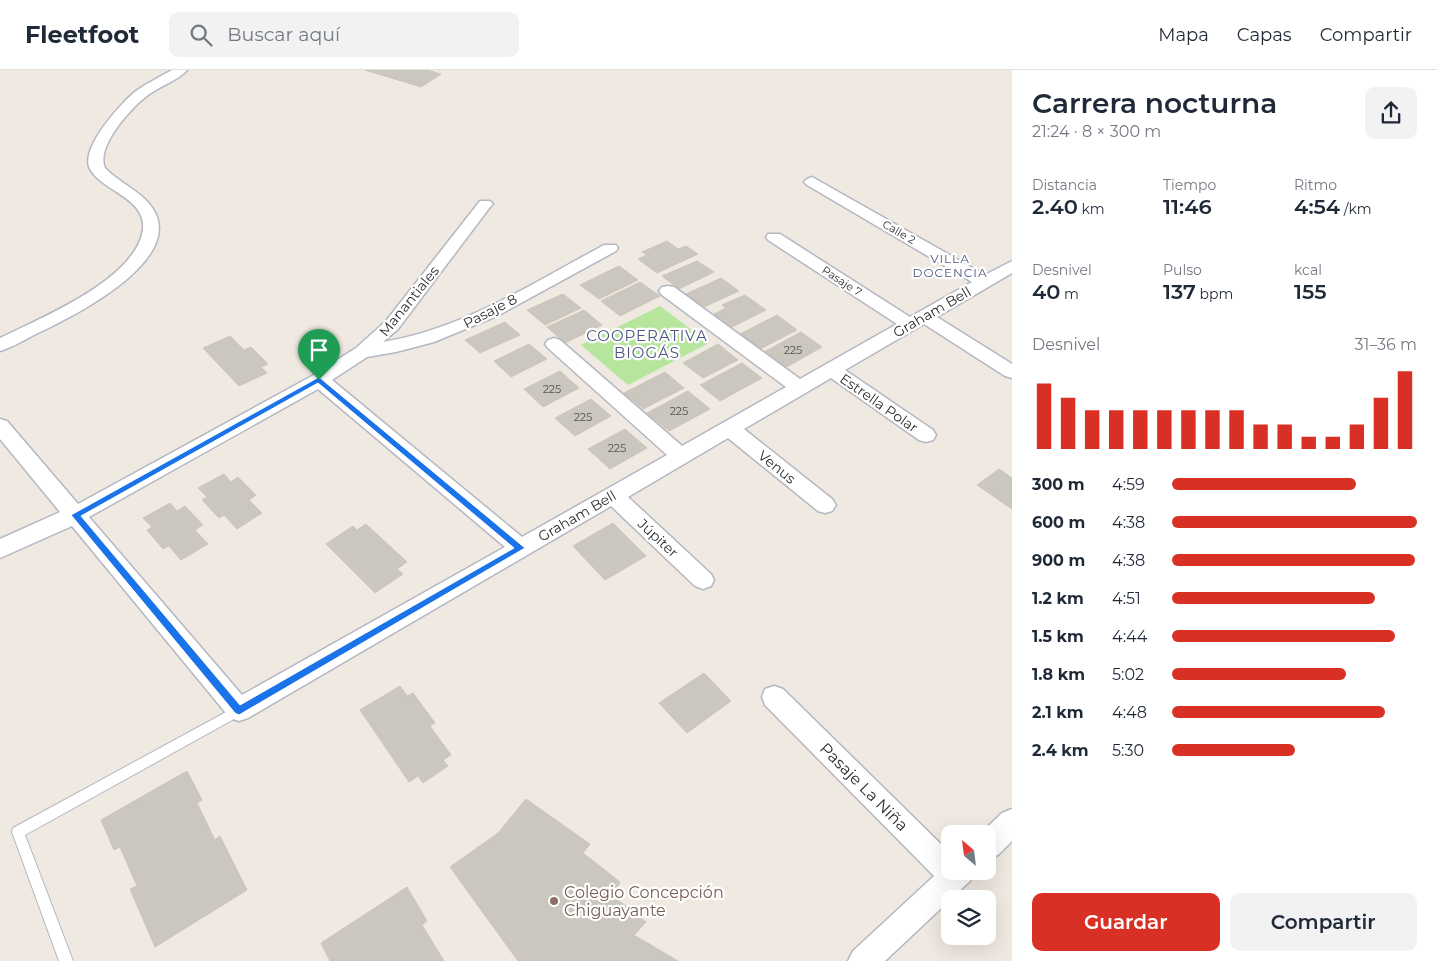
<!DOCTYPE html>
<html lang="es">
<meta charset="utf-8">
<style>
:root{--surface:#fff;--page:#f2f2f3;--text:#1f2937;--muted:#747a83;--line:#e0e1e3;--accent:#d93025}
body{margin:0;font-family:Montserrat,sans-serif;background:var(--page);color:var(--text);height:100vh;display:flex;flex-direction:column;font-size:19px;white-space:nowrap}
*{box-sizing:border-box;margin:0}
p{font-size:16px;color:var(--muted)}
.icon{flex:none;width:28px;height:28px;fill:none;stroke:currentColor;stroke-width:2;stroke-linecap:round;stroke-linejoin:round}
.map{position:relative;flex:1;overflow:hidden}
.sheet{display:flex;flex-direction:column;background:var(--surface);width:425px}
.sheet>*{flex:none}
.needle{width:32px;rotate:332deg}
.fabs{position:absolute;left:941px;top:755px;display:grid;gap:10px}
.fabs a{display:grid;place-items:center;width:55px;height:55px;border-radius:10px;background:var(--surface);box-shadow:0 5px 20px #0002;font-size:25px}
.pin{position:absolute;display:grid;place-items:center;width:42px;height:42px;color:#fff;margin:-51px -21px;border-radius:50% 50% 50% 0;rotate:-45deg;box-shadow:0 0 5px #0007}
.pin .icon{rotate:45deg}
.round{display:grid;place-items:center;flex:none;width:52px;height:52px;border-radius:10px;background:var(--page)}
.headline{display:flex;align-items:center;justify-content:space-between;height:85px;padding:0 20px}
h1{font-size:28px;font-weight:600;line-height:38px}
.figures{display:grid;grid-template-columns:repeat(3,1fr);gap:8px;height:85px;padding:5px 20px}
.figures div{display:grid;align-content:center}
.figures b{font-size:21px;font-weight:600}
.figures small{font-size:14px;font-weight:400}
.figures p{font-size:14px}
.chart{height:140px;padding:10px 20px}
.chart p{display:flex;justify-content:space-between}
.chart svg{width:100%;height:90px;margin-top:5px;stroke:var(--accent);stroke-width:6}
.cta{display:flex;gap:10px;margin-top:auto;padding:10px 20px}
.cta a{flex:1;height:58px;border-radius:10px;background:var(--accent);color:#fff;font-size:20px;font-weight:600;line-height:58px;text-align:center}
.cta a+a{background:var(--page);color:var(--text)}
ul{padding:0 20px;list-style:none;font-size:16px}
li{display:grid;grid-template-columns:80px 60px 1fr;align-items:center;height:38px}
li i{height:12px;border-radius:6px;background:var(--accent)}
header{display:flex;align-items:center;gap:30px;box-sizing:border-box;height:70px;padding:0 25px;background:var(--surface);border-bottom:1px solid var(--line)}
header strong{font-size:24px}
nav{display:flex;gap:28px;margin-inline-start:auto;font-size:18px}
.search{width:350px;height:45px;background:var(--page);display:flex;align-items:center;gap:12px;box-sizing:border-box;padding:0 18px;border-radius:10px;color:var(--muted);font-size:19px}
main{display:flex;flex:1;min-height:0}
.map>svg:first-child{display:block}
.green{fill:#b6e59e}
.building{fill:#cbc7bf;stroke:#cbc5ba}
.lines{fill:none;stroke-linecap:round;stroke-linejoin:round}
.lane-casing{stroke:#b4b7c1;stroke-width:2}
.street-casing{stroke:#b4b7c1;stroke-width:3}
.lane{fill:#fff;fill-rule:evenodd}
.street{fill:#fff;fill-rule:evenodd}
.route{fill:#1a73e8;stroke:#fff;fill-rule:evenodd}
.education-dot{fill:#8d6e63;stroke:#fff;stroke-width:2}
.labels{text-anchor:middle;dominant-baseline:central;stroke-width:4.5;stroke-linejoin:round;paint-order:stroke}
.far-street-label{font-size:11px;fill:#2e2e2e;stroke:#fff}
.number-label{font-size:11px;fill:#555452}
.far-neighbourhood-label{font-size:12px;letter-spacing:1px;fill:#4d5680;stroke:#fff}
.street-label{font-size:14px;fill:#2e2e2e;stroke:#fff}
.neighbourhood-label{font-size:15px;letter-spacing:1px;fill:#4d5680;stroke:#fff}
.near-street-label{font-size:16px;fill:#2e2e2e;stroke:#fff}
.near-education-label{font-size:16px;fill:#785e54;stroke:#fff;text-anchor:start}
</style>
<header>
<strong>Fleetfoot</strong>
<div class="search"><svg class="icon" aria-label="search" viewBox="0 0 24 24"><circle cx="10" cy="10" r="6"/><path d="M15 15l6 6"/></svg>Buscar aquí</div>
<nav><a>Mapa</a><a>Capas</a><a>Compartir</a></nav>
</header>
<main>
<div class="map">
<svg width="1012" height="891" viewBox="0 0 1012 891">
<rect width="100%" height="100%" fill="#efe9e1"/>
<polygon class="green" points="660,236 709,273 628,315 581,275"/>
<g class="building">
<polygon points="365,0 427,0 441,4 421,17"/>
<polygon points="667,171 678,179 686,176 698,184 657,203 638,189 647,185 642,182"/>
<polygon points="697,191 714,202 679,219 662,206"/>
<polygon points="619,196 638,210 599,229 580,215"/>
<polygon points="721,208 739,221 704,237 686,224"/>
<polygon points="640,212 660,226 620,246 601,231"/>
<polygon points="563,224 581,238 545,255 527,240"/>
<polygon points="745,225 766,240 732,257 714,244 726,238 722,235"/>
<polygon points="584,240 602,255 565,273 547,257"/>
<polygon points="777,245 797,260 760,279 740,264"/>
<polygon points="505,252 520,265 480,283 465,270"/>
<polygon points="801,262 822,277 785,298 764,282"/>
<polygon points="230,266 244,280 251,277 268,294 261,297 267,303 239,316 203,278"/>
<polygon points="529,274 547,289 511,307 494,291"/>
<polygon points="718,274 738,290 703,308 683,293"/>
<polygon points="742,293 762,308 720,331 700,315"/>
<polygon points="560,301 579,318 543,337 524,319"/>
<polygon points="665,302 684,318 643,339 624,323"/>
<polygon points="688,321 710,339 669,361 647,343"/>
<polygon points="591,329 611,346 575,366 555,348"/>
<polygon points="625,359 647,378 610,399 588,379"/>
<polygon points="999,399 1012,408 1012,439 977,415"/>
<polygon points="224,404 231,412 238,407 256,425 249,430 262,443 237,459 224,445 219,448 202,430 207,427 198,418"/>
<polygon points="170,433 177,441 185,436 203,455 195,460 208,474 181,490 169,476 163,479 147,460 152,457 143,448"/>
<polygon points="613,453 646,486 605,510 573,476"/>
<polygon points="366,454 407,492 397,499 403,504 375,523 326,474 353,456 357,460"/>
<polygon points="704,603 731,631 687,663 659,633"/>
<polygon points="400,616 407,626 413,623 435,653 430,656 451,685 443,690 448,696 423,713 418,706 409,712 360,640"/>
<polygon points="187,701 202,730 197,733 215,770 220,766 247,820 155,877 130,819 137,816 120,777 114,780 101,750"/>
<polygon points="526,729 590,774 583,783 620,812 613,826 646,852 634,865 678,891 518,891 450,797 498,763"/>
<polygon points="407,817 427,851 422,855 444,891 330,891 321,873"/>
</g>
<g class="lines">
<defs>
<polygon id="lane" points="239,635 243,636 245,640 243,644 25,765 73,891 59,891 12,762 13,758"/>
<g id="street">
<path d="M172,0H187C179,10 162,15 151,23C134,34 95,76 105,98C121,115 149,124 157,147C174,196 72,247 38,263C26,269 13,277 0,281V268C41,248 137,209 143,159C146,128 102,121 90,99C79,79 121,33 136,21C147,13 160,7 172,0Z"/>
<path d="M812,107L985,205L1012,191V203L937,247L1012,294V308L1005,306L924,254L845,300L933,360L936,365L933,370L926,372L919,370L831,308L744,359L832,429L836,435L832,441L825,443L818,441L728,368L628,427L711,504L714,510L711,516L703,519L695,516L611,436L248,648L239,651L230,648L72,456L0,488V469L60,442L0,369V349L7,351L78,434L312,306L356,278L386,251L480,131H490L493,134L490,137L398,259L383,272C463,259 535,212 604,175H616L618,178L616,181L497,246L434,272L396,282L367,287L332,310L522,467L667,385L548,278L545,274L548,270L554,268L560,270L682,376L786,317L662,225L659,221L662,217L668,216L674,217L800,309L897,254L768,170L766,167L768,164H780L910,247L972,212L807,115L804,112L807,109ZM318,319L505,477L242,625L89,447Z"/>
<polygon points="774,616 783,619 950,783 950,801 974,801 970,811 885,891 848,891 853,881 934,806 765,635 762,627 765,619"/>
<polygon points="1012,739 1012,771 998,785 988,788 988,764 980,764 1002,743"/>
</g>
</defs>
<use href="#lane" class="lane-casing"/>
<use href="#street" class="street-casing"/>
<use href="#lane" class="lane"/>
<use href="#street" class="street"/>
</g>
<path class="route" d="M319,307L525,478L239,645L235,643L71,445ZM318,313L514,478L240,635L81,446Z"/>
<circle class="education-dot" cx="554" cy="831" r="5"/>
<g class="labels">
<g class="far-street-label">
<text transform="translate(899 162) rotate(30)">Calle 2</text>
<text transform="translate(842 211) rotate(33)">Pasaje 7</text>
</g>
<g class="number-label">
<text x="793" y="280">225</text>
<text x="552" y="319">225</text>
<text x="679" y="341">225</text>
<text x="583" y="347">225</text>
<text x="617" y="378">225</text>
</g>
<g class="far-neighbourhood-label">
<text x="950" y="188">VILLA<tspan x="950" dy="14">DOCENCIA</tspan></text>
</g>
<g class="street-label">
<text transform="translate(409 231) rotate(-51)">Manantiales</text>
<text transform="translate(490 241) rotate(-27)">Pasaje 8</text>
<text transform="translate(932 242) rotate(-30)">Graham Bell</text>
<text transform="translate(879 333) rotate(35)">Estrella Polar</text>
<text transform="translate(777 397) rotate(39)">Venus</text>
<text transform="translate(577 446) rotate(-30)">Graham Bell</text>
<text transform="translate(658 468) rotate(43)">Júpiter</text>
</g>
<g class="neighbourhood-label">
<text x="647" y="265">COOPERATIVA<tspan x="647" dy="17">BIOGÁS</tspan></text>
</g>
<g class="near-street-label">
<text transform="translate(864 717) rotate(45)">Pasaje La Niña</text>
</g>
<g class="near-education-label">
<text x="564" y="822">Colegio Concepción<tspan x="564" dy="18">Chiguayante</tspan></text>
</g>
</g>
</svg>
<div class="fabs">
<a><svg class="needle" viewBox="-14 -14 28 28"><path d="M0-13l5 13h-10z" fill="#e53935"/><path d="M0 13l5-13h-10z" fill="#747a83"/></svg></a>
<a><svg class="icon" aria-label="layers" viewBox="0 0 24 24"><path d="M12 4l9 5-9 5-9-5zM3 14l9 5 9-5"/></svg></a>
</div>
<div class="pin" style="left:319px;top:310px;background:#1e9e55"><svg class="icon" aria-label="arrive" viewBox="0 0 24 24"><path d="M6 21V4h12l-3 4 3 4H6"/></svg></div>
</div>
<section class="sheet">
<div class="headline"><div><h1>Carrera nocturna</h1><p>21:24 · 8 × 300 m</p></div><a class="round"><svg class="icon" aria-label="share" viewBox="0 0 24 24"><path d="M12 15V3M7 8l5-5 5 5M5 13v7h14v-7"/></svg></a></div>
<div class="figures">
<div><p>Distancia</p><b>2.40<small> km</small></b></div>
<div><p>Tiempo</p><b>11:46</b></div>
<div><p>Ritmo</p><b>4:54<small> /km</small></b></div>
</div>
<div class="figures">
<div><p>Desnivel</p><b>40<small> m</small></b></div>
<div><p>Pulso</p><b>137<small> bpm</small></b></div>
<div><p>kcal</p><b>155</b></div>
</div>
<div class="chart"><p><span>Desnivel</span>31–36 m</p>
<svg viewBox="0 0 160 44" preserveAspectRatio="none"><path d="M5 44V12M15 44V19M25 44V25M35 44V25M45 44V25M55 44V25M65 44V25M75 44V25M85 44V25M95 44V32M105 44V32M115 44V38M125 44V38M135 44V32M145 44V19M155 44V6"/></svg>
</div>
<ul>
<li><b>300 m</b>4:59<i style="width:75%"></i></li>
<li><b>600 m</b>4:38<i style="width:100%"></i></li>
<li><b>900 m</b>4:38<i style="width:99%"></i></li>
<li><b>1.2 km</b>4:51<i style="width:83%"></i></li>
<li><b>1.5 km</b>4:44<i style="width:91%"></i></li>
<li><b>1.8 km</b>5:02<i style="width:71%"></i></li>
<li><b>2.1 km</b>4:48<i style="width:87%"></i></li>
<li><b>2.4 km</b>5:30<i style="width:50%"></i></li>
</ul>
<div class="cta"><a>Guardar</a><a>Compartir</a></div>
</section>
</main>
